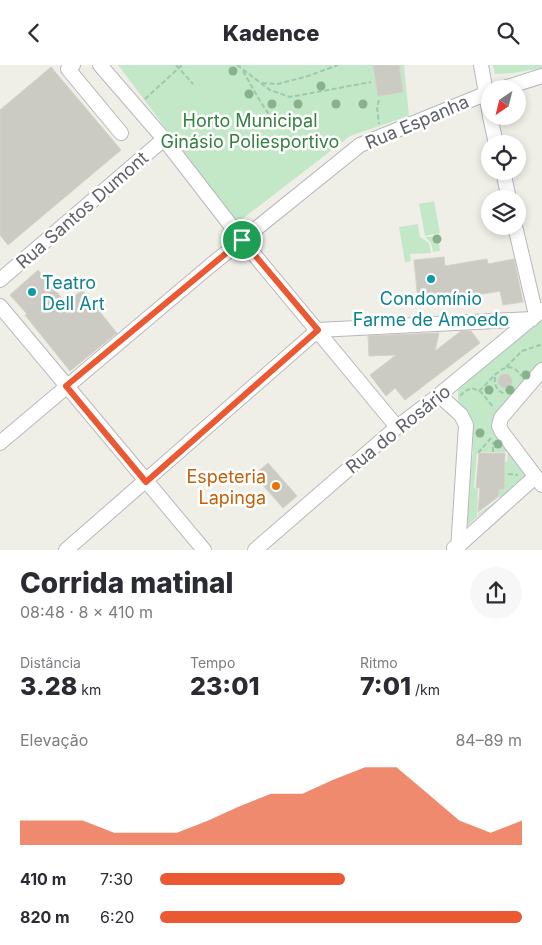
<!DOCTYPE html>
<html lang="pt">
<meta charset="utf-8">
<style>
:root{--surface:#fff;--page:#f7f7f7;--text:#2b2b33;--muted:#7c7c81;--accent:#eb5932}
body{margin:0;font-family:Inter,sans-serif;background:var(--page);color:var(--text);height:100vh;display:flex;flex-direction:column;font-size:19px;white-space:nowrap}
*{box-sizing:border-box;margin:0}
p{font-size:16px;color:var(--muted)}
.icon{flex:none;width:28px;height:28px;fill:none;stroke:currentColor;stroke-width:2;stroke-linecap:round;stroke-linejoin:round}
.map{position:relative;height:485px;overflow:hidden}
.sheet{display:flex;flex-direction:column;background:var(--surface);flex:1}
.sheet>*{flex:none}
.needle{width:32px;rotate:215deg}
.tools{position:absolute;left:481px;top:15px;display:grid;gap:10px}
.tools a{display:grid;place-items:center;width:45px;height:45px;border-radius:50%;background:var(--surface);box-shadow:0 2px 8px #0003;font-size:25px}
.pin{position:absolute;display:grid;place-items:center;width:42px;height:42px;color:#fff;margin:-21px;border:2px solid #fff;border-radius:50%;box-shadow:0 1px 5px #0007}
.round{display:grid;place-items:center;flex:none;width:52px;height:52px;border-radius:26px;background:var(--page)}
.head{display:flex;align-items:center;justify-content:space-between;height:85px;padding:0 20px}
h1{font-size:28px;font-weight:800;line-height:38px}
.figures{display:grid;grid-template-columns:repeat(3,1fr);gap:8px;height:85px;padding:5px 20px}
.figures div{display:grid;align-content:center}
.figures b{font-size:25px;font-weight:800}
.figures small{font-size:14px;font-weight:400}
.figures p{font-size:14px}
.chart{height:140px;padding:10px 20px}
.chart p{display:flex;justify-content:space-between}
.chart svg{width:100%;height:90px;margin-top:5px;fill:var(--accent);opacity:.7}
ul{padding:0 20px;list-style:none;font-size:16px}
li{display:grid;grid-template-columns:80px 60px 1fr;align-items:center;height:38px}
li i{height:12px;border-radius:6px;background:var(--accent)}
header{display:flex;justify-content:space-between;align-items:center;height:65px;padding:0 20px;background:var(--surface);font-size:22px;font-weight:800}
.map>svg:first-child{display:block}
.green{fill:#c3e8c8}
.building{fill:#cbcac3;stroke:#d5d2c5}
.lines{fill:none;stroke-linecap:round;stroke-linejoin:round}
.minor-casing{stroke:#b7b8bd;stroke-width:16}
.path{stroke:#9cc9ae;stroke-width:2;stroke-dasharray:5 2.5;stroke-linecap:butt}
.minor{stroke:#fff;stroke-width:14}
.tree{fill:#88b28c}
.route-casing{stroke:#fff;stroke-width:10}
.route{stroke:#eb5932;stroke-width:6}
.culture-dot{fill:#0f9aa8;stroke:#fff;stroke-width:2}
.food-dot{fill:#e8710a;stroke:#fff;stroke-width:2}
.labels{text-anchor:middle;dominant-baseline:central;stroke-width:5;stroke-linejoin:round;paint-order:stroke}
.park-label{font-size:18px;fill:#338141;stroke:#fff}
.street-label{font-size:18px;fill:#5e6167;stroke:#fff}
.culture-label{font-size:18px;fill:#0d838f;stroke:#fff;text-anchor:start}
.food-label{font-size:18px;fill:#c56008;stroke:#fff;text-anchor:end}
</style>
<header><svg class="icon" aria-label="back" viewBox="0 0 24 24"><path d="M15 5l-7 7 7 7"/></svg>Kadence<svg class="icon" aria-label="search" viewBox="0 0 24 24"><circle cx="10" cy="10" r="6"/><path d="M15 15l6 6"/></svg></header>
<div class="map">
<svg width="542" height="485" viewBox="0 0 542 485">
<rect width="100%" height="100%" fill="#f0efe7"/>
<g class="green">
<polygon points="118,0 404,0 409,51 350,71 237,158"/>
<polygon points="493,0 542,0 542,3 513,8 495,9"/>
<polygon points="434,136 440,168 425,171 419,139"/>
<polygon points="418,159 420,172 429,178 431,188 410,189 411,196 405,197 399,162"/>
<polygon points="438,171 440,186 433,187 431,178 425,172"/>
<polygon points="542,253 542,299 498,351 533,412 478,451 478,449 499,434 499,424 504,424 505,397 507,397 508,387 477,387 474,423 478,424 477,452 463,465 473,387 471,353 468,347 458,338 458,325"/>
</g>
<g class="building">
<polygon points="373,0 399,0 403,27 378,31"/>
<polygon points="51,2 121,85 8,180 0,170 0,45"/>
<polygon points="444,192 445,201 487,194 488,199 514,194 523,237 503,240 500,226 461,233 461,231 418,236 414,195"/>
<polygon points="38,205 66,238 82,225 117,268 70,306 25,250 27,249 10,230"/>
<polygon points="461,266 471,266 480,278 405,335 395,323 386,331 370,310 396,290 369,291 368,271 439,268 435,286"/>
<circle cx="505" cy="316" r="7"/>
<polygon points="479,388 505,388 504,424 499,424 498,432 478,447 480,423 476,423"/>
<polygon points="268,398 297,431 283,443 254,410"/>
</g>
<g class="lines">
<defs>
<g id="minor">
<polyline points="73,0 68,4 121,68"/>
<polyline points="100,0 164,74 242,175 397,362"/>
<polyline points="481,0 490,51"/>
<polyline points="501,24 542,11"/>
<polyline points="490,51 496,79"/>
<polyline points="503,106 509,134"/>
<polyline points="515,161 536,250"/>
<polyline points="0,215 164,74"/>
<polyline points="0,241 204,485"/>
<polyline points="542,305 501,353 499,361 502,367 542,420"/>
<polyline points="439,330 461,350 466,360 458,485"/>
<polyline points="0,378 211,200 360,80 490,27"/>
<polyline points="454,483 457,482 535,412"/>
<polyline points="66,485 318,265 532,254"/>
<polyline points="255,485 397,362 439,330 542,245"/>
</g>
</defs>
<use href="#minor" class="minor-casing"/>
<g class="path">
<polyline points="176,0 193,19"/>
<polyline points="237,0 270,25 290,32 371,17"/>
<polyline points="243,6 260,36 278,63"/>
<polyline points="262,18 278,19 308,11 338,0"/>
<polyline points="145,34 182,0"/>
<polyline points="379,35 377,42 379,59"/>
<polyline points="506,302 522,286 540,280 542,278"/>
<path d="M495,312C494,321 497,326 505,329"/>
<path d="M479,326C490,317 507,288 521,311"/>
<polyline points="460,331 465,326 472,323 481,327 494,343"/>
<polyline points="493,387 493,377"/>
<polyline points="478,388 491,373"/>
<polyline points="508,409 518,410"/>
</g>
<use href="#minor" class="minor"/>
</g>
<g class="tree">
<circle cx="233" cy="6" r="4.5"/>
<circle cx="321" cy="21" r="4.5"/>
<circle cx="249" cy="29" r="4.5"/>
<circle cx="272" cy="39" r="4.5"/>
<circle cx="298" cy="39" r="4.5"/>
<circle cx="336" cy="39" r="4.5"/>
<circle cx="363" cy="39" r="4.5"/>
<circle cx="437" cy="174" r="4.5"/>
<circle cx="526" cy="310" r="4.5"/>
<circle cx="489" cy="325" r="4.5"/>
<circle cx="510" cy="325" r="4.5"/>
<circle cx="480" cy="368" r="4.5"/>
<circle cx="498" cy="379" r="4.5"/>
</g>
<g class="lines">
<defs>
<polygon id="route" points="242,175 318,265 146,417 66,321"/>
</defs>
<use href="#route" class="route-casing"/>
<use href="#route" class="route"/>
</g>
<g class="culture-dot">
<circle cx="431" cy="214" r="5"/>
<circle cx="32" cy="227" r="5"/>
</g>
<circle class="food-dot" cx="276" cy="421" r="5"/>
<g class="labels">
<g class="park-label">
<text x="250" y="55">Horto Municipal<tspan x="250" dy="21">Ginásio Poliesportivo</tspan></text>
</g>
<g class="street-label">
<text transform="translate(417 57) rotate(-23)">Rua Espanha</text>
<text transform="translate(82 145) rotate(-41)">Rua Santos Dumont</text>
<text transform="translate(398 364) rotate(-39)">Rua do Rosário</text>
</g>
<g class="culture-label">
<text x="42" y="217">Teatro<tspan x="42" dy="21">Dell Art</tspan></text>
<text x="431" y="233" text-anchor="middle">Condomínio<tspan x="431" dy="21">Farme de Amoedo</tspan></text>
</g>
<g class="food-label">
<text x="266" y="411">Espeteria<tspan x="266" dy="21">Lapinga</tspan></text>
</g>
</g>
</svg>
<div class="tools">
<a><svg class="needle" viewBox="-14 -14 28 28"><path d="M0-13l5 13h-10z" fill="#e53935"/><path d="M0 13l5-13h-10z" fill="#7c7c81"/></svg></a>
<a><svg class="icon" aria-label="locate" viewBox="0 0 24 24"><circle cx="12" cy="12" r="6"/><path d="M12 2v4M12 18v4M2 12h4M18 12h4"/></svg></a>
<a><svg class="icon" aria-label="layers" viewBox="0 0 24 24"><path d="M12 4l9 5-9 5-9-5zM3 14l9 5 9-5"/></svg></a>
</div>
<div class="pin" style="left:242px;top:175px;background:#1e9e55"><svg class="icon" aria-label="arrive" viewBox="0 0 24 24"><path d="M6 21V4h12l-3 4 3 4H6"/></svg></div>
</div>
<section class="sheet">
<div class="head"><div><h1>Corrida matinal</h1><p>08:48 · 8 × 410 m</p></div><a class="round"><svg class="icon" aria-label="share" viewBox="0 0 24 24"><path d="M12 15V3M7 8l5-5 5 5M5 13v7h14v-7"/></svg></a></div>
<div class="figures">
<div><p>Distância</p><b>3.28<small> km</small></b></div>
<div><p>Tempo</p><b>23:01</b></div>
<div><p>Ritmo</p><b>7:01<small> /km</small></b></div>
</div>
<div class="chart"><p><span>Elevação</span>84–89 m</p>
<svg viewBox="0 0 160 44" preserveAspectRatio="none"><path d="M0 44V32L10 32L20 32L30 38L40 38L50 38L60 32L70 25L80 19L90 19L100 12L110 6L120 6L130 19L140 32L150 38L160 32V44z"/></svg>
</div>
<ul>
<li><b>410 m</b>7:30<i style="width:51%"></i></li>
<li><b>820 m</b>6:20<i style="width:100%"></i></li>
</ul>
</section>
